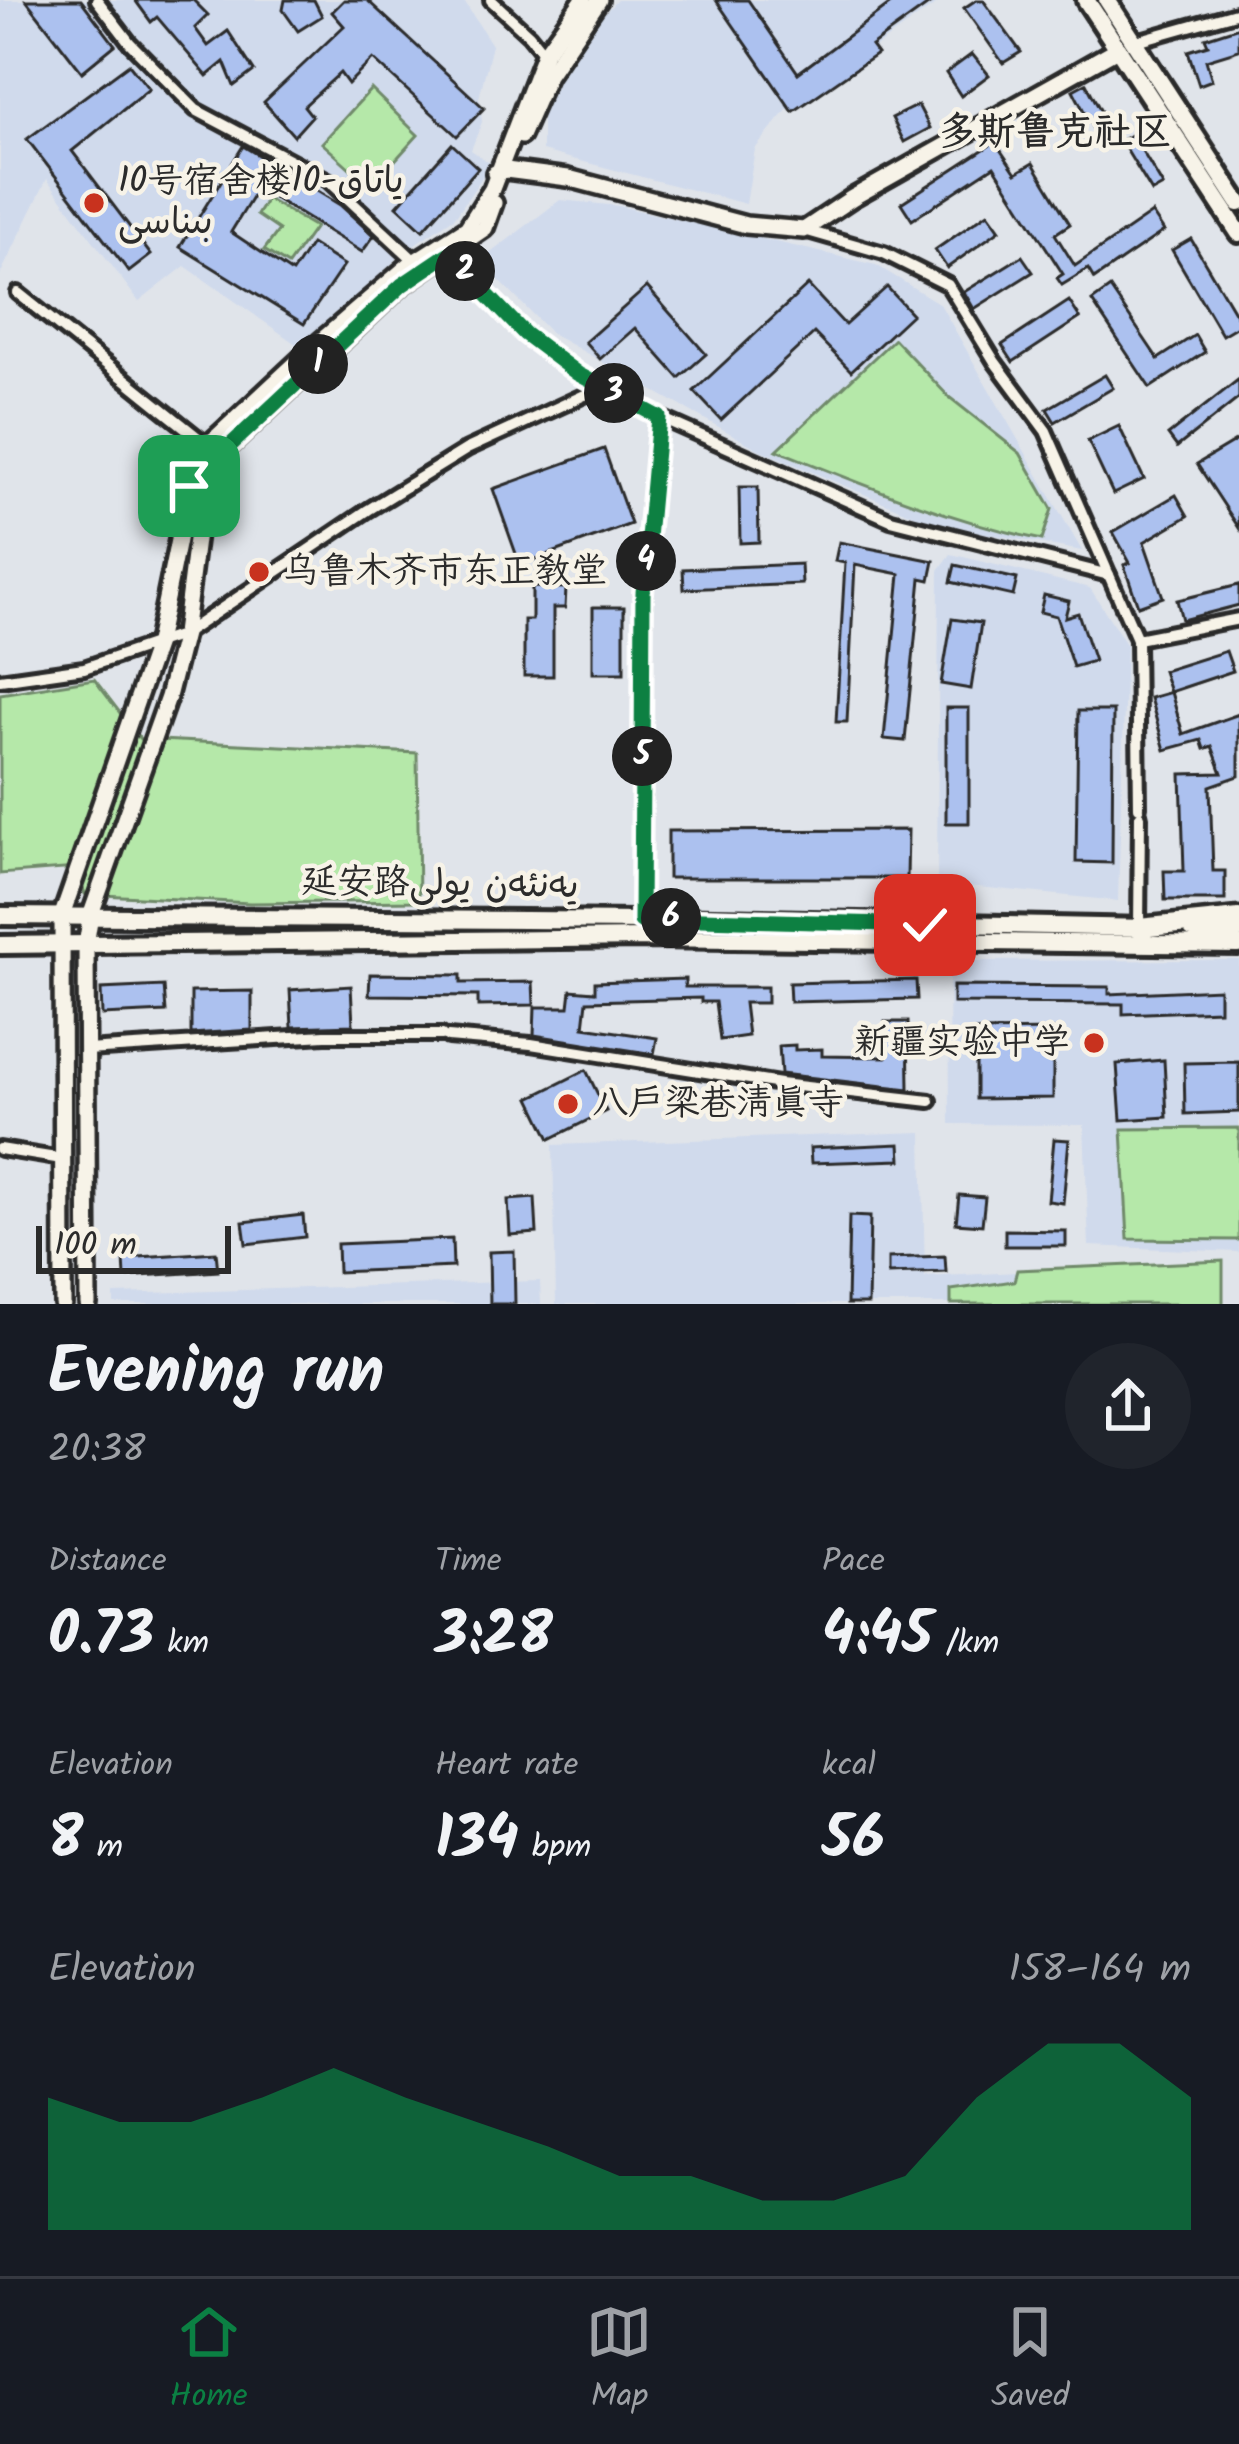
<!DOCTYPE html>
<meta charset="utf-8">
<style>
:root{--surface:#171b24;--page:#20242c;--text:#f1f3f6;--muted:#9ea1a6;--line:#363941;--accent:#0b8043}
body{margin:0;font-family:Kalam,"Playpen Sans Arabic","LXGW WenKai TC",sans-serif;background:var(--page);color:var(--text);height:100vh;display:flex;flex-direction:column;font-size:45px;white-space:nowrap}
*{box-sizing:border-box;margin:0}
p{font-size:39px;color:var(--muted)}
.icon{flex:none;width:66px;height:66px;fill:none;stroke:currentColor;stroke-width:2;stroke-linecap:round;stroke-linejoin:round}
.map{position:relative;height:1304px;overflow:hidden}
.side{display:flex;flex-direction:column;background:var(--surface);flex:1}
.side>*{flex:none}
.scale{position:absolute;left:36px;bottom:30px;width:195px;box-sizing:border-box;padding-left:12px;border:6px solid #2b2b2b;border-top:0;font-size:33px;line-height:42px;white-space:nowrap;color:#2b2b2b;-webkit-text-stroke:9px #f7f3e8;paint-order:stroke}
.pin{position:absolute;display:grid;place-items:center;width:102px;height:102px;color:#fff;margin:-51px;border-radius:24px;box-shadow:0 6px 18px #0006}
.km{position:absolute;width:60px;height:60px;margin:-30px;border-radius:50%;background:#222;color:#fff;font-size:33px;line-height:60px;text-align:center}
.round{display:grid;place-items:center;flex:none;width:126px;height:126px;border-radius:63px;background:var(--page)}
.summary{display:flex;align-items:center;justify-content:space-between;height:204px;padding:0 48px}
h1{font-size:66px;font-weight:600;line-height:90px}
.stats{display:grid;grid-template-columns:repeat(3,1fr);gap:18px;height:204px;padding:12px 48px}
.stats div{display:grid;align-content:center}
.stats b{font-size:60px;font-weight:600}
.stats small{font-size:33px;font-weight:400}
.stats p{font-size:33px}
.chart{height:336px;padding:24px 48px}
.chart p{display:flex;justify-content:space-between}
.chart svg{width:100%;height:216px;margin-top:12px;fill:var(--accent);opacity:.7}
.tabs{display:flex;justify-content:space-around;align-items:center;height:168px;border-top:3px solid var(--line);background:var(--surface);font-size:33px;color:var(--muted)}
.tabs a{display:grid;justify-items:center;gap:6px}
.tabs .active{color:var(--accent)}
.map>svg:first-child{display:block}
.built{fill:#d0daec}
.green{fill:#b5e8a9;stroke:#708a6a;stroke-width:3}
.building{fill:#acc1ef;stroke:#2b2b2b;stroke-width:3}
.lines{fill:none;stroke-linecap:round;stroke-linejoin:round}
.street-casing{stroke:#2b2b2b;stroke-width:20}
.secondary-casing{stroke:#2b2b2b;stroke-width:24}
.primary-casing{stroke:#2b2b2b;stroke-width:26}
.highway-casing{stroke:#2b2b2b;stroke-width:27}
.street{stroke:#f7f3e8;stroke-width:10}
.secondary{stroke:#f7f3e8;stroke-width:15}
.primary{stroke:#f7f3e8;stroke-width:16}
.highway{stroke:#f7f3e8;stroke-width:18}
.route-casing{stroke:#fff;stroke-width:24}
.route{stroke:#0b8043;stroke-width:15}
.poi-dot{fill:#c8321e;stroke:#f7f3e8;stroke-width:4.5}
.labels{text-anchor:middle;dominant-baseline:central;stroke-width:9;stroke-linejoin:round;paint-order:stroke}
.poi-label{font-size:36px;fill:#2b2b2b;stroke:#f7f3e8;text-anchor:start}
.street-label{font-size:36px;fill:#2b2b2b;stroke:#f7f3e8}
.neighbourhood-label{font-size:39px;font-weight:bold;fill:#2b2b2b;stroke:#f7f3e8}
</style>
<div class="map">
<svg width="1239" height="1304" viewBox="0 0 1239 1304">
<rect width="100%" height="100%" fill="#e0e4ea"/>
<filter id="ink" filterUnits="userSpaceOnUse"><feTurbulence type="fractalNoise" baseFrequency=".00833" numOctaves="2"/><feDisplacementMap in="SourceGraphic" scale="24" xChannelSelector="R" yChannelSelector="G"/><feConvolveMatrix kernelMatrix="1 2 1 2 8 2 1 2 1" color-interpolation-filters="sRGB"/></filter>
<g filter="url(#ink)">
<g class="built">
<polygon points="0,0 463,0 492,45 479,98 482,122 471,150 491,164 455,217 406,250 303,349 185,266 139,302 47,179 0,275"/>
<polygon points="617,0 942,0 788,109 755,149 746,204 542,151 542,115 575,44"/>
<polygon points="560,200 619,206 876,265 940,304 1082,551 935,524 760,450 552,334 480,261"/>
<polygon points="951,554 1090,588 1126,644 1118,901 937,883 939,570"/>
<polygon points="1239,960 1239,1252 1089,1246 1084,1125 950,1124 949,961"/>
<polygon points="922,1132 925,1277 1223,1261 1223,1304 556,1304 553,1145"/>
<polygon points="540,1281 541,1304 114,1304 114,1294"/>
</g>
<g class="green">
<polygon points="371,89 418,135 371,187 322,143"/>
<polygon points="267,199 315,227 288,265 264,250 279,230 257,215"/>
<path d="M894,339L949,397L1020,453L1052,509L1042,540C951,521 864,485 777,450Z"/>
<polygon points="94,679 140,739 417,753 419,901 250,903 85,894 76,868 0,874 0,694"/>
<polygon points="1239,1128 1239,1240 1128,1239 1122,1129"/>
<polygon points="1223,1261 1223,1304 951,1304 951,1290 1014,1281 1017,1270"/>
</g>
<g class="building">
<polygon points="26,0 81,0 115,45 82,72"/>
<polygon points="135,0 193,0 208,15 195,28 208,46 228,31 254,71 234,86 224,62 207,76 157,17 151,22"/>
<polygon points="285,0 314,0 322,16 298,31 283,10"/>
<polygon points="344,0 367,0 484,108 457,136 373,59 348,84 340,73 304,106 312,116 294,136 264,102 344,26 332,12"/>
<polygon points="716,0 748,0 798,73 896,0 935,0 871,46 877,54 793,112"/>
<polygon points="976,0 983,0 1021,52 1003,63 964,8"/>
<polygon points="1239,27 1239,50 1206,60 1212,80 1199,85 1188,51 1208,45 1205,38"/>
<polygon points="972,54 989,75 961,96 946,73"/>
<polygon points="129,64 149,89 72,151 151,255 129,272 27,139"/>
<polygon points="1086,83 1111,131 1098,138 1073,90"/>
<polygon points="918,105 930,128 904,142 892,118"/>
<polygon points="1132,134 1163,186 1152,192 1121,141"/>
<polygon points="995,142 1016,173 1033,163 1070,224 1055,234 1075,266 1152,213 1164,231 1094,279 1088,269 1062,285 1057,278 1063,274 994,166 912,220 901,203"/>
<polygon points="452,144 478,168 423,230 397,206"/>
<polygon points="243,146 340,205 374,236 362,252 258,188 231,232 292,273 311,244 344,265 304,324 180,247"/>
<polygon points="988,213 1000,230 947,268 935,250"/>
<polygon points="1191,239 1239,320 1239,325 1222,335 1172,250"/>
<polygon points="1022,256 1033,272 974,309 964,292"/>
<polygon points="808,285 845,325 887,287 912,314 851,371 814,333 721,420 694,391"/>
<polygon points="647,287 706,354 679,378 635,328 600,359 585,342"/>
<polygon points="1110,288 1158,359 1195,335 1205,352 1150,388 1092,301"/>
<polygon points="1069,301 1080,318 1013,362 1002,345"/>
<polygon points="1105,375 1113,388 1055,422 1047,409"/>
<polygon points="1239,379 1239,398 1177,447 1168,435"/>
<polygon points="1119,426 1144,479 1113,494 1088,441"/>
<polygon points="1239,439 1239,528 1197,464"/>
<polygon points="604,449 631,524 520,565 493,489"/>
<polygon points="739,487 758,487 759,542 740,543"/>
<polygon points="1176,495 1188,516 1144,542 1163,597 1138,606 1124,565 1130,563 1113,532"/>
<polygon points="839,542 934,561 930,580 921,578 905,741 884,739 900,574 855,565 847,722 836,722 845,563 835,561"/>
<polygon points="801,564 802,584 684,589 683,569"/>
<polygon points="955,565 1017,579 1013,596 951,582"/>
<polygon points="1239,585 1239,605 1182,620 1177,600"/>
<polygon points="532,587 566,588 565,608 553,608 553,676 524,676 524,620 532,620"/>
<polygon points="1044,595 1069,601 1065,617 1078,613 1094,661 1073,667 1056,616 1040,612"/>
<rect x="593" y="607" width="31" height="66"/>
<polygon points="952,619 981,623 971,689 941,684"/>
<polygon points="1226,651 1233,671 1170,692 1163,671"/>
<polygon points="1171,692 1183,734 1239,714 1239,776 1210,786 1213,871 1225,871 1225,900 1165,900 1164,871 1184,871 1181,774 1222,773 1212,746 1204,749 1201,740 1165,750 1150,698"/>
<rect x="946" y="708" width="23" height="115"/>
<polygon points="1078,711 1113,711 1112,863 1076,862"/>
<polygon points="908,830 907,878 668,878 668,831"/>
<polygon points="370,974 461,975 461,983 533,982 534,1005 478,1006 478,996 369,995"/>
<polygon points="685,979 685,987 767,987 767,1003 744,1003 748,1036 720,1040 715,1002 701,1002 701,998 587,1001 584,1027 657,1038 654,1054 534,1035 535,1007 569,1007 571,990 595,992 595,982"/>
<polygon points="916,980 917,999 790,1002 789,983"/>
<polygon points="164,986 166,1012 102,1015 101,989"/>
<polygon points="351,986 353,1025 292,1027 290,990"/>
<polygon points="953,986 1109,987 1109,994 1219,989 1219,1010 1123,1014 1123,1004 953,1003"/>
<polygon points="252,991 252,1030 191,1034 191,992"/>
<polygon points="885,1022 908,1022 909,1089 781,1074 779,1046 795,1045 795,1050 822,1049 822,1056 886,1057"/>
<polygon points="1053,1030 1053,1098 976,1099 976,1031"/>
<polygon points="1164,1060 1167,1117 1121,1120 1117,1064"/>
<polygon points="1239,1062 1239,1112 1185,1114 1184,1063"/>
<polygon points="586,1070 606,1111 550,1139 530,1098"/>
<polygon points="1054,1139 1069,1140 1063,1203 1048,1201"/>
<polygon points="900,1144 901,1160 811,1163 810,1148"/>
<polygon points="959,1195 985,1197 982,1225 956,1223"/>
<polygon points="535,1198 537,1233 510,1235 508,1200"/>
<polygon points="303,1215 305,1237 246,1244 243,1222"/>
<polygon points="849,1216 870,1217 868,1304 847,1304"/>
<polygon points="1005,1230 1066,1231 1066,1246 1005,1246"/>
<polygon points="452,1239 453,1267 338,1272 337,1244"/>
<polygon points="514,1251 515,1304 490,1304 489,1252"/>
<polygon points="216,1252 218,1271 125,1277 124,1258"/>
<polygon points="945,1256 946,1272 888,1274 888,1258"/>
</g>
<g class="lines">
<defs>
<g id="street">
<polyline points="97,0 130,43 196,110 328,180 415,261"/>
<polyline points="491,0 529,35 546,56"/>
<polyline points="1133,42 1239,12"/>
<polyline points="804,230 884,253 948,285 995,362 1046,431 1137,639 1139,807"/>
<polyline points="448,254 525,334 578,374 659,417 891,520 1109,575"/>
<polyline points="18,293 212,449"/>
<polyline points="1137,639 1239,619"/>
<polyline points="0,680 84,668 184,634 368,510 467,449 602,387"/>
<polyline points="641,921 643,593 659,417"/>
<polyline points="1139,928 1140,816"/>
<polyline points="448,1037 531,1044 780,1084 930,1101"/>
<polyline points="87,1050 325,1035 442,1035"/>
<polyline points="0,1149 62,1159"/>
</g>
<g id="secondary">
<polyline points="521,136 548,75 599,0"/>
<polyline points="495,173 506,170 568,178 746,225 804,230 852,198 1119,48"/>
<polyline points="63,1304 62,915 157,643 189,486 208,445 308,352 409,265 467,228 492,189 544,54 583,0"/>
<polyline points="88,1304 86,945 91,914 168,697 184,634 199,516 219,456 402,285 485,228 494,203"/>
</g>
<g id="primary">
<polyline points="1086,0 1239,233"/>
<polyline points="1107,0 1239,203"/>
<polyline points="0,916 641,921 664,918 1148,928"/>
<polyline points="1192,929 1239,930"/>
<polyline points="0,945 646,938 1239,945"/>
</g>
<polyline id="highway" points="1139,928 1239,918"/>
</defs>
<use href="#street" class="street-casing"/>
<use href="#secondary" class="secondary-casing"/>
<use href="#primary" class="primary-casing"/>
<use href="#highway" class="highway-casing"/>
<use href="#street" class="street"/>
<use href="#secondary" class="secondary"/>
<use href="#primary" class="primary"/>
<use href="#highway" class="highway"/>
</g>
</g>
<g class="lines" filter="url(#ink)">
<defs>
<polyline id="route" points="189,486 208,446 219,456 402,285 448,254 525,334 578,374 659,417 643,593 641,921 664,918 925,925"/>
</defs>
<use href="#route" class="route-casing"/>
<use href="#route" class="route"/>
</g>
<g class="poi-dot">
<circle cx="94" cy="203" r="12"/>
<circle cx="259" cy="572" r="12"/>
<circle cx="1094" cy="1043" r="12"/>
<circle cx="568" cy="1104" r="12"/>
</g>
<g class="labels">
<g class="poi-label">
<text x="118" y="182">10号宿舍楼10-ياتاق<tspan x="118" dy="41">بىناسى</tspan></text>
<text x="283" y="572">乌鲁木齐市东正教堂</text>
<text x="1070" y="1043" text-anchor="end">新疆实验中学</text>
<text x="592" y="1104">八户梁巷清真寺</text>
</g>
<g class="street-label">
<text transform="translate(440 885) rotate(1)">延安路يەنئەن يولى</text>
</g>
<g class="neighbourhood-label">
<text x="1055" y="134">多斯鲁克社区</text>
</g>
</g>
</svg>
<div class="scale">100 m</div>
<div class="pin" style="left:189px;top:486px;background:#1e9e55"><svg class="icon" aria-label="arrive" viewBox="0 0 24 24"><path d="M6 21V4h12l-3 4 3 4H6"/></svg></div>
<div class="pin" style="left:925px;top:925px;background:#d93025"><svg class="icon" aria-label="check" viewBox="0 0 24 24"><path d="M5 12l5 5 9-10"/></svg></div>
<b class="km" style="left:318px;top:364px">1</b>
<b class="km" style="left:465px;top:271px">2</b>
<b class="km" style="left:614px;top:393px">3</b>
<b class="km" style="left:646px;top:561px">4</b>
<b class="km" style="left:642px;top:756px">5</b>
<b class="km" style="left:671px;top:918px">6</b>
</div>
<section class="side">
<div class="summary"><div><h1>Evening run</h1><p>20:38</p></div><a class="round"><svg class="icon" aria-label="share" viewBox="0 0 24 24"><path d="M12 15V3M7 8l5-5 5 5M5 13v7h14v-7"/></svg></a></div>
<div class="stats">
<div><p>Distance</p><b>0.73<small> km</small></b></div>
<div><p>Time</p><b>3:28</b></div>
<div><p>Pace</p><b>4:45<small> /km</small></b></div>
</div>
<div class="stats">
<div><p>Elevation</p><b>8<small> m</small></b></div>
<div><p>Heart rate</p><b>134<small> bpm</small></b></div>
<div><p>kcal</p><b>56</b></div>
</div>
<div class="chart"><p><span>Elevation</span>158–164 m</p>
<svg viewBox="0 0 160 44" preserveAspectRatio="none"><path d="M0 44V17L10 22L20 22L30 17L40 11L50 17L60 22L70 27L80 33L90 33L100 38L110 38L120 33L130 17L140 6L150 6L160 17V44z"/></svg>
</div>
</section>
<nav class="tabs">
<a class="active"><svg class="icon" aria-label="home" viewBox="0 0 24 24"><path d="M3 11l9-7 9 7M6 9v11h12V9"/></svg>Home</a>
<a><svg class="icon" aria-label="map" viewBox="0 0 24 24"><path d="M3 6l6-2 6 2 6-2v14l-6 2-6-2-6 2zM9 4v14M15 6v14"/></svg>Map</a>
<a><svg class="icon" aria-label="saved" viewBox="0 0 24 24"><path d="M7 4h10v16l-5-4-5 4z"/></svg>Saved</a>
</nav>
